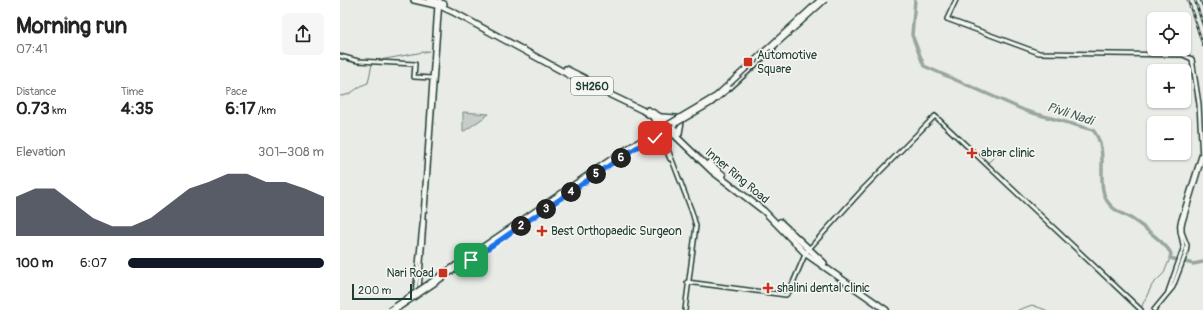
<!DOCTYPE html>
<meta charset="utf-8">
<style>
:root{--surface:#fff;--page:#f6f6f6;--text:#222;--muted:#767676;--accent:#111827}
body{margin:0;font-family:Pangolin,sans-serif;background:var(--page);color:var(--text);height:100vh;display:flex;flex-direction:column;font-size:15px;white-space:nowrap}
*{box-sizing:border-box;margin:0}
p{font-size:13px;color:var(--muted)}
.icon{flex:none;width:22px;height:22px;fill:none;stroke:currentColor;stroke-width:2;stroke-linecap:round;stroke-linejoin:round}
.map{position:relative;flex:1;overflow:hidden}
.side{display:flex;flex-direction:column;background:var(--surface);width:340px}
.side>*{flex:none}
.controls{position:absolute;left:807px;top:12px;display:grid;gap:8px}
.controls a{display:grid;place-items:center;width:44px;height:44px;border-radius:6px;background:var(--surface);box-shadow:0 1px 3px #0004;font-size:20px}
.scale{position:absolute;left:12px;bottom:10px;width:60px;box-sizing:border-box;padding-left:4px;border:2px solid #1f3d34;border-top:0;font-size:11px;line-height:14px;white-space:nowrap;color:#1f3d34;-webkit-text-stroke:3px #f6f6f2;paint-order:stroke}
.pin{position:absolute;display:grid;place-items:center;width:34px;height:34px;color:#fff;margin:-17px;border-radius:8px;box-shadow:0 2px 6px #0006}
.km{position:absolute;width:20px;height:20px;margin:-10px;border-radius:50%;background:#222;color:#fff;font-size:11px;line-height:20px;text-align:center}
.round{display:grid;place-items:center;flex:none;width:42px;height:42px;border-radius:6px;background:var(--page)}
.headline{display:flex;align-items:center;justify-content:space-between;height:68px;padding:0 16px}
h1{font-size:22px;font-weight:700;line-height:30px}
.metrics{display:grid;grid-template-columns:repeat(3,1fr);gap:6px;height:68px;padding:4px 16px}
.metrics div{display:grid;align-content:center}
.metrics b{font-size:17px;font-weight:700}
.metrics small{font-size:11px;font-weight:400}
.metrics p{font-size:11px}
.chart{height:112px;padding:8px 16px}
.chart p{display:flex;justify-content:space-between}
.chart svg{width:100%;height:72px;margin-top:4px;fill:var(--accent);opacity:.7}
ul{padding:0 16px;list-style:none;font-size:13px}
li{display:grid;grid-template-columns:64px 48px 1fr;align-items:center;height:30px}
li i{height:10px;border-radius:5px;background:var(--accent)}
main{display:flex;flex:1;min-height:0}
.map>svg:first-child{display:block}
.green{fill:#c7cec9;stroke:#73867e}
.lines{fill:none;stroke-linecap:round;stroke-linejoin:round}
.stream{stroke:#687c75;stroke-width:1}
.river{stroke:#99a6a0;stroke-width:3.5}
.secondary-casing{stroke:#1f3d34;stroke-width:6}
.highway-casing{stroke:#1f3d34;stroke-width:8}
.secondary{stroke:#f6f6f2;stroke-width:3}
.highway{stroke:#f6f6f2;stroke-width:5}
.rail-casing{stroke:#1f3d34;stroke-width:2.5}
.rail{stroke:#f6f6f2;stroke-width:1;stroke-dasharray:3;stroke-linecap:butt}
.primary-bridge-casing{stroke:#1f3d34;stroke-width:7;stroke-linecap:butt}
.primary-bridge{stroke:#f6f6f2;stroke-width:4}
.route-casing{stroke:#fff;stroke-width:8}
.route{stroke:#1a73e8;stroke-width:5}
.poi-dot{fill:#c8321e;stroke:#f6f6f2;stroke-width:1.5}
.labels{text-anchor:middle;dominant-baseline:central;stroke-width:3;stroke-linejoin:round;paint-order:stroke}
.shield{fill:#f6f6f2;stroke:#60746d;stroke-width:1}
.shield-label{font-size:11px;font-weight:bold;fill:#1f3d34}
.poi-label{font-size:12px;fill:#1f3d34;stroke:#f6f6f2;text-anchor:start}
.street-label{font-size:12px;fill:#1f3d34;stroke:#f6f6f2}
.water-label{font-size:13px;font-style:italic;fill:#445c54;stroke:#f6f6f2}
</style>
<main>
<section class="side">
<div class="headline"><div><h1>Morning run</h1><p>07:41</p></div><a class="round"><svg class="icon" aria-label="share" viewBox="0 0 24 24"><path d="M12 15V3M7 8l5-5 5 5M5 13v7h14v-7"/></svg></a></div>
<div class="metrics">
<div><p>Distance</p><b>0.73<small> km</small></b></div>
<div><p>Time</p><b>4:35</b></div>
<div><p>Pace</p><b>6:17<small> /km</small></b></div>
</div>
<div class="chart"><p><span>Elevation</span>301–308 m</p>
<svg viewBox="0 0 160 44" preserveAspectRatio="none"><path d="M0 44V20L10 15L20 15L30 24L40 33L50 38L60 38L70 33L80 24L90 15L100 11L110 6L120 6L130 11L140 11L150 15L160 20V44z"/></svg>
</div>
<ul>
<li><b>100 m</b>6:07<i style="width:100%"></i></li>
</ul>
</section>
<div class="map">
<svg width="863" height="310" viewBox="0 0 863 310">
<rect width="100%" height="100%" fill="#e9ebe7"/>
<filter id="ink" filterUnits="userSpaceOnUse"><feTurbulence type="fractalNoise" baseFrequency=".025" numOctaves="2"/><feDisplacementMap in="SourceGraphic" scale="8" xChannelSelector="R" yChannelSelector="G"/><feConvolveMatrix kernelMatrix="1 2 1 2 8 2 1 2 1" color-interpolation-filters="sRGB"/></filter>
<g filter="url(#ink)">
<polygon class="green" points="123,112 149,114 123,132"/>
<g class="lines">
<g class="stream">
<polyline points="40,60 89,51"/>
<path d="M0,96C12,96 17,86 28,83L32,64"/>
<polyline points="647,164 658,153"/>
<polyline points="801,308 812,285 824,273 830,258"/>
<polyline points="678,310 692,305 706,310"/>
</g>
<path class="river" d="M575,0L572,35L584,66L686,111L753,130C772,153 752,187 771,206C777,212 785,215 792,219C801,225 828,245 831,254L830,258L853,264L863,262"/>
<defs>
<g id="secondary">
<polyline points="616,0 607,19 699,53 843,55 852,59 859,104 862,159 842,225 842,232 847,245 846,253 833,287 814,310"/>
<polyline points="0,56 18,61 75,64 74,77 92,78"/>
<polyline points="388,90 434,48"/>
<polyline points="321,131 352,212 356,226 345,310"/>
<polyline points="319,133 330,159"/>
<polyline points="222,198 302,143 328,129"/>
<polyline points="85,210 100,0"/>
<polyline points="163,238 203,211"/>
<polyline points="347,282 446,295 449,292 464,257 468,250 523,189 595,116 801,310"/>
<polyline points="79,291 84,221"/>
<path d="M828,292L843,249C844,240 838,233 840,223L861,156"/>
<polyline points="75,294 83,216 97,5"/>
</g>
<g id="highway">
<polyline points="74,0 100,6 115,13 233,77 302,110 321,122 372,171 424,211 466,254 546,310"/>
<polyline points="90,0 104,4"/>
<polyline points="226,69 244,78"/>
<polyline points="308,110 326,120 339,134"/>
<polyline points="313,117 316,123 317,129"/>
<polyline points="323,117 336,118"/>
<polyline points="339,133 341,122"/>
<polyline points="369,163 383,175"/>
<polyline points="440,222 484,263"/>
</g>
</defs>
<use href="#secondary" class="secondary-casing"/>
<use href="#highway" class="highway-casing"/>
<use href="#secondary" class="secondary"/>
<use href="#highway" class="highway"/>
<defs>
<g id="rail">
<polyline points="848,0 863,45"/>
<polyline points="855,0 863,25"/>
<polyline points="861,0 863,6"/>
<polyline points="51,310 289,147 360,108 383,91 416,61"/>
</g>
</defs>
<use href="#rail" class="rail-casing"/>
<use href="#rail" class="rail"/>
<defs>
<g id="primary-bridge">
<polyline points="432,48 485,0"/>
<polyline points="335,124 371,103 389,88"/>
<polyline points="190,217 223,195"/>
<polyline points="50,310 283,151 376,96 480,0"/>
<polyline points="55,310 164,236"/>
</g>
</defs>
<use href="#primary-bridge" class="primary-bridge-casing"/>
<use href="#primary-bridge" class="primary-bridge"/>
</g>
</g>
<g class="lines" filter="url(#ink)">
<defs>
<polyline id="route" points="131,260 280,158 302,144 315,138"/>
</defs>
<use href="#route" class="route-casing"/>
<use href="#route" class="route"/>
</g>
<g class="poi-dot">
<rect x="403" y="57" width="10" height="10" rx="2"/>
<path d="M630 147h4v4h4v4h-4v4h-4v-4h-4v-4h4z"/>
<path d="M200 225h4v4h4v4h-4v4h-4v-4h-4v-4h4z"/>
<rect x="98" y="268" width="10" height="10" rx="2"/>
<path d="M426 282h4v4h4v4h-4v4h-4v-4h-4v-4h4z"/>
</g>
<g class="labels">
<rect class="shield" x="231" y="77" width="42" height="18" rx="3"/>
<g class="shield-label">
<text x="252" y="86">SH260</text>
</g>
<g class="poi-label">
<text x="417" y="55">Automotive<tspan x="417" dy="14">Square</tspan></text>
<text x="641" y="153">abrar clinic</text>
<text x="211" y="231">Best Orthopaedic Surgeon</text>
<text x="94" y="273" text-anchor="end">Nari Road</text>
<text x="437" y="288">shalini dental clinic</text>
</g>
<g class="street-label">
<text transform="translate(397 176) rotate(40)">Inner Ring Road</text>
</g>
<g class="water-label">
<text transform="translate(730 114) rotate(18)">Pivli Nadi</text>
</g>
</g>
</svg>
<div class="controls">
<a><svg class="icon" aria-label="locate" viewBox="0 0 24 24"><circle cx="12" cy="12" r="6"/><path d="M12 2v4M12 18v4M2 12h4M18 12h4"/></svg></a>
<a>+</a>
<a>−</a>
</div>
<div class="scale">200 m</div>
<div class="pin" style="left:131px;top:260px;background:#1e9e55"><svg class="icon" aria-label="arrive" viewBox="0 0 24 24"><path d="M6 21V4h12l-3 4 3 4H6"/></svg></div>
<div class="pin" style="left:315px;top:138px;background:#d93025"><svg class="icon" aria-label="check" viewBox="0 0 24 24"><path d="M5 12l5 5 9-10"/></svg></div>
<b class="km" style="left:181px;top:226px">2</b>
<b class="km" style="left:206px;top:209px">3</b>
<b class="km" style="left:231px;top:192px">4</b>
<b class="km" style="left:256px;top:174px">5</b>
<b class="km" style="left:281px;top:158px">6</b>
</div>
</main>
